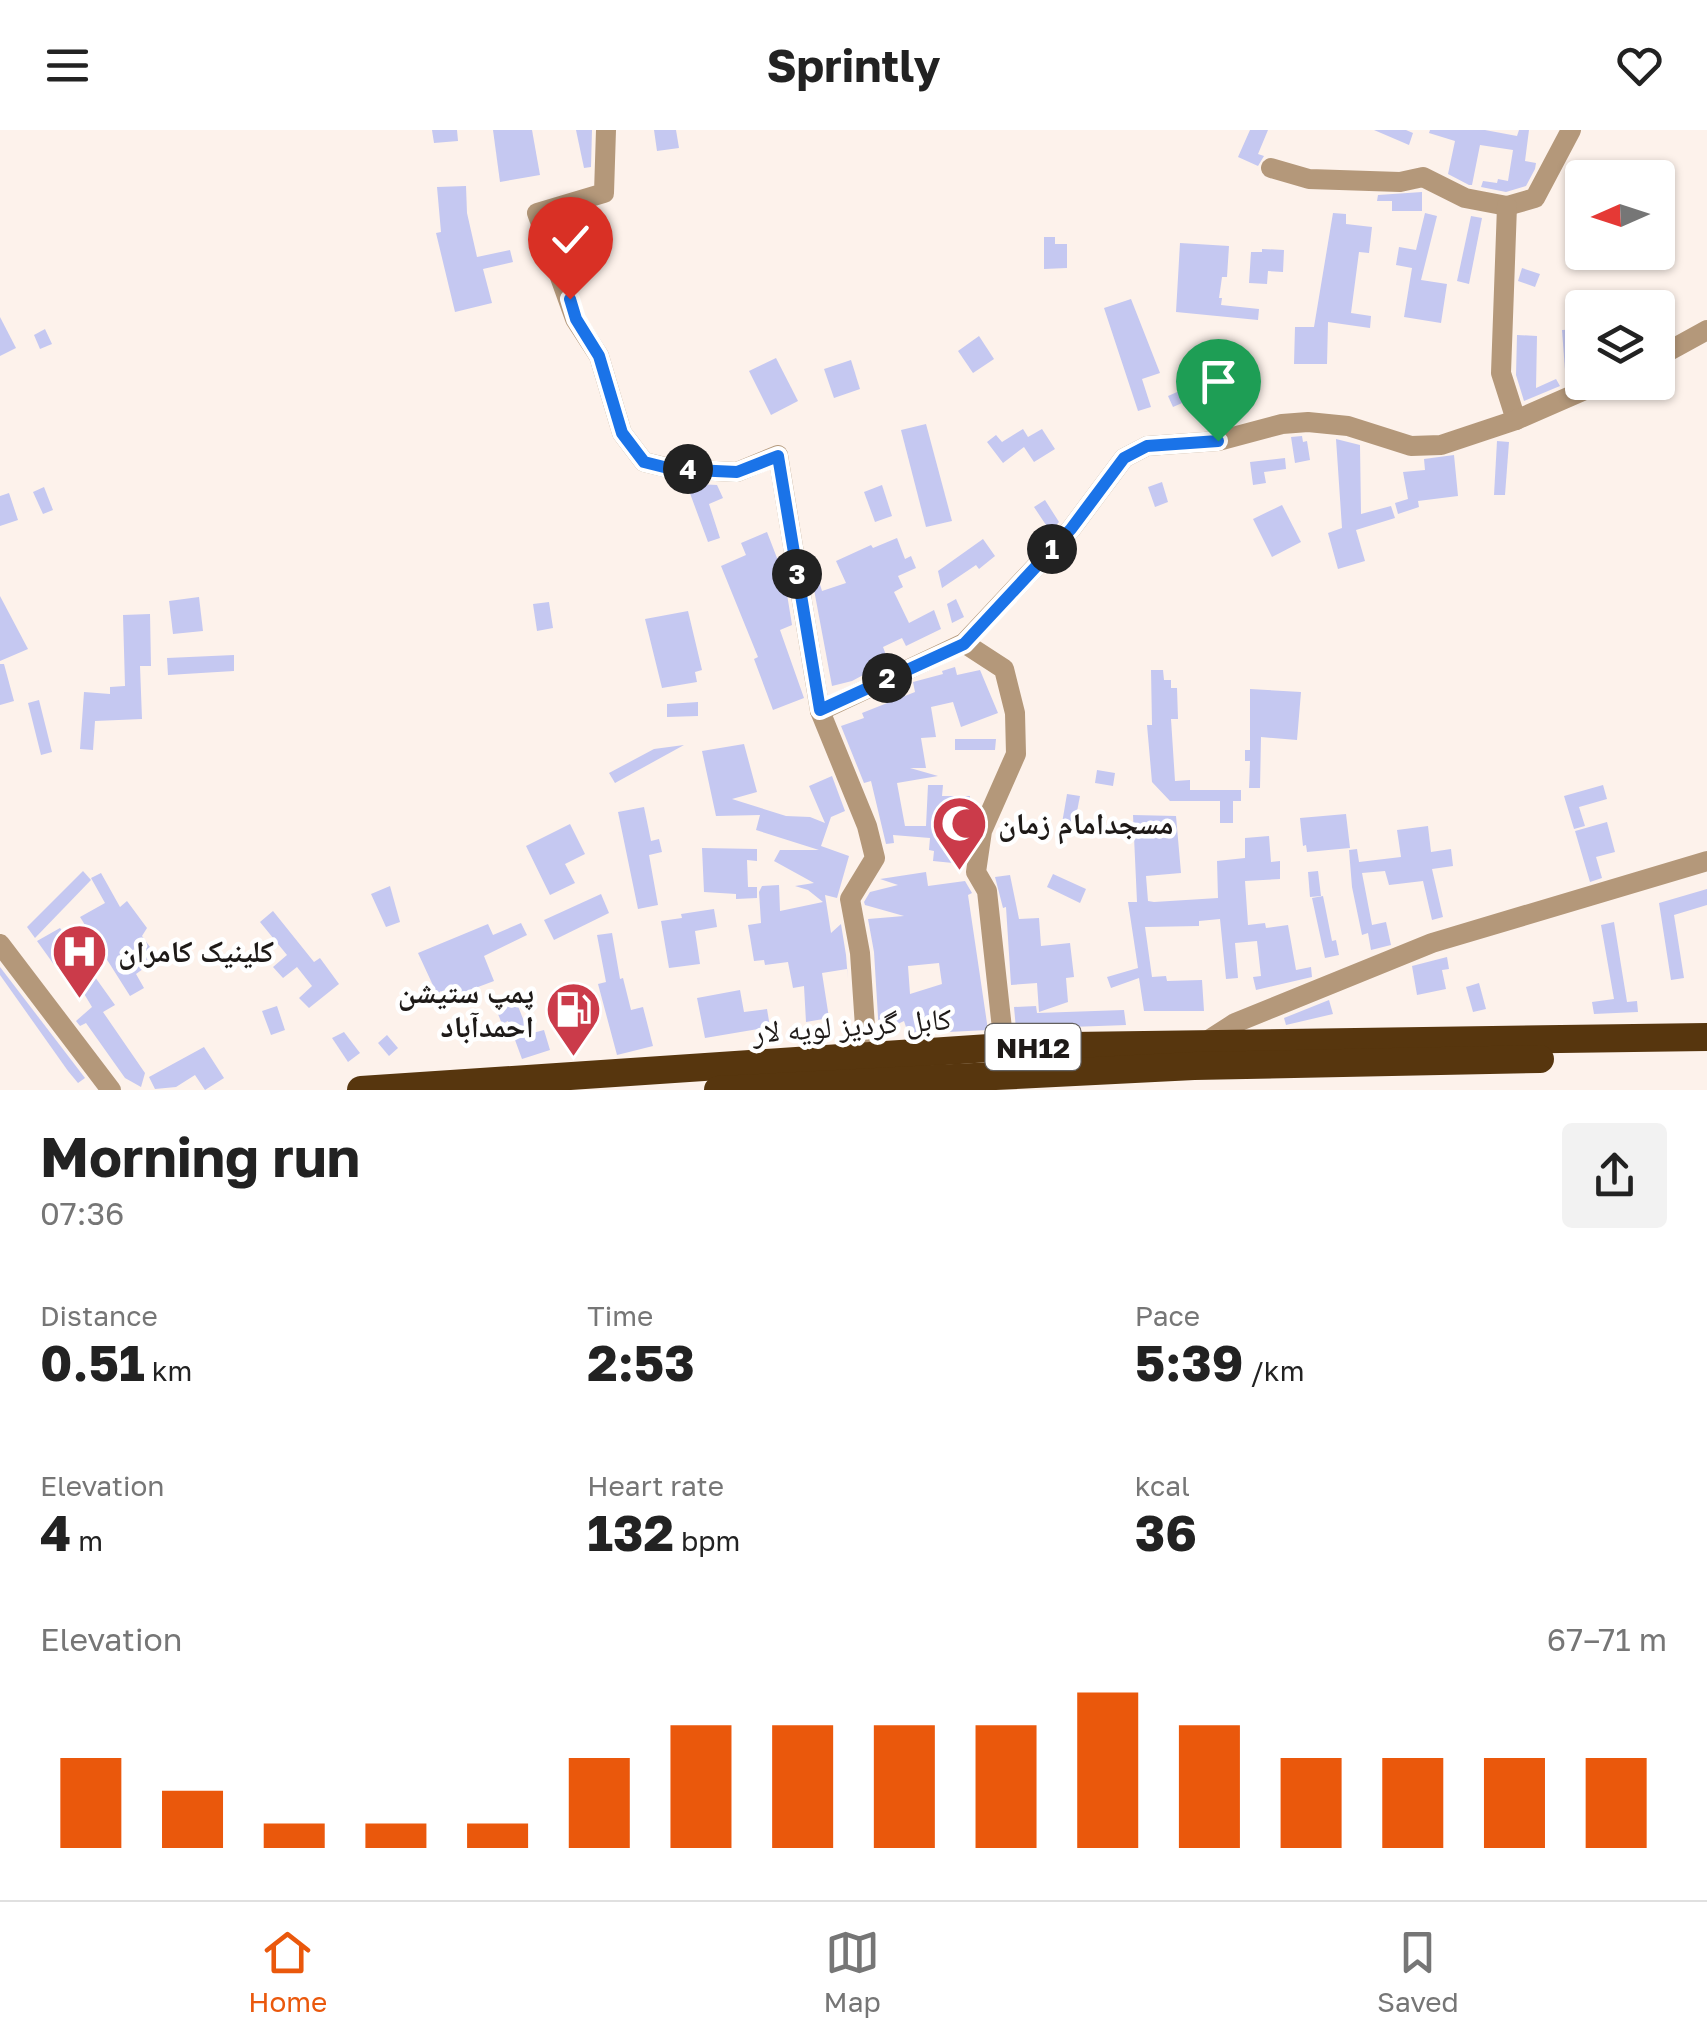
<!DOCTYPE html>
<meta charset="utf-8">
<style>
:root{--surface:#fff;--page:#f2f2f2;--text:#222;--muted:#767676;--line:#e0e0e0;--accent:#ea580c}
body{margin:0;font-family:"Golos Text","Noto Naskh Arabic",sans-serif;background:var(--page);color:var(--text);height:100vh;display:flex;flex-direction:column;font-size:38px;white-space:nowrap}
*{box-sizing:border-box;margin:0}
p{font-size:32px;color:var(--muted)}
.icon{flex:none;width:55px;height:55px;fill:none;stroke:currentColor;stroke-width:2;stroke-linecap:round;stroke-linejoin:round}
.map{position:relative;height:960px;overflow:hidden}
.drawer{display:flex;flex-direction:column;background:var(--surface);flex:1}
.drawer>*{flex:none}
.needle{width:65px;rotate:267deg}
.tools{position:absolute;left:1565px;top:30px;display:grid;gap:20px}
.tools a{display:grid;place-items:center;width:110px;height:110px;border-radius:10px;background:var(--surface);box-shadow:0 2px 8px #0004;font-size:50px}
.pin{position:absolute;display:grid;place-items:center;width:85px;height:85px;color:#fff;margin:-102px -42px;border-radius:50% 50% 50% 0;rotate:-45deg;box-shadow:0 0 10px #0007}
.pin .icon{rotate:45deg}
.km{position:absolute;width:50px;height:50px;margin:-25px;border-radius:50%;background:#222;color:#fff;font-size:28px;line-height:50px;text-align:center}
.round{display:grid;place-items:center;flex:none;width:105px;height:105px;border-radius:10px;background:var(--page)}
.headline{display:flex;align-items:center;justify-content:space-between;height:170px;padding:0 40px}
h1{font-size:55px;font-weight:700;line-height:75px}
.metrics{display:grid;grid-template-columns:repeat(3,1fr);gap:15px;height:170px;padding:10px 40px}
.metrics div{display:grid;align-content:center}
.metrics b{font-size:50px;font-weight:700}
.metrics small{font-size:28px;font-weight:400}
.metrics p{font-size:28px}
.chart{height:280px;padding:20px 40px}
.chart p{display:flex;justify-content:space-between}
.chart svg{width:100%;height:180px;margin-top:10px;stroke:var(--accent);stroke-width:6}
header{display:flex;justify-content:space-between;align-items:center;height:130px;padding:0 40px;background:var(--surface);font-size:45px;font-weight:700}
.menu{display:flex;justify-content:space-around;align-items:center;height:140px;border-top:2px solid var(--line);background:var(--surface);font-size:28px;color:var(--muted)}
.menu a{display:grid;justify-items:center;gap:5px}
.menu .selected{color:var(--accent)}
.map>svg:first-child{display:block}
.building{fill:#c5c8f1;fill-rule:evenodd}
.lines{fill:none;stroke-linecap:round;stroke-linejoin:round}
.minor{stroke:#b4987a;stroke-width:20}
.highway{stroke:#57360e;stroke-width:28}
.route-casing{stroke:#fff;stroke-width:20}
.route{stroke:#1a73e8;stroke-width:12}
.labels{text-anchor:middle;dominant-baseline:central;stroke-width:9;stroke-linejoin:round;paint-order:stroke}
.shield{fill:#fff;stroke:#625f5d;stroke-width:2.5}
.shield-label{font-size:28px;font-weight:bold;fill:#1e1a18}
.poi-label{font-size:30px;font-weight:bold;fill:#1e1a18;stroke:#fff;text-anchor:start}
.street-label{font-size:30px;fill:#1e1a18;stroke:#fff}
</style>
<header><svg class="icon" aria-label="menu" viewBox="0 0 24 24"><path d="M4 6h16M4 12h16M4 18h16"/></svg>Sprintly<svg class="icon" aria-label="heart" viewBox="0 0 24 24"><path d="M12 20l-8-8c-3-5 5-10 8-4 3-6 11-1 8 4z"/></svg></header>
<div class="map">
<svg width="1707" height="960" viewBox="0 0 1707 960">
<rect width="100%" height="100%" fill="#fdf2eb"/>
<g class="building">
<polygon points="432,0 457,0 458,11 434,13"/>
<polygon points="493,0 532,0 540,45 500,52"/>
<polygon points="576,0 592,0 591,37 584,38"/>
<polygon points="654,0 676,0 679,18 657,21"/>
<polygon points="1250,0 1268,0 1258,24 1264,26 1258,36 1238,27"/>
<polygon points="1374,0 1406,0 1413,3 1409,15"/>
<polygon points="1430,0 1485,0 1517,6 1519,0 1529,0 1525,31 1536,33 1535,39 1526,56 1506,62 1481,57 1483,51 1497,53 1498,49 1508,51 1513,20 1480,15 1472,55 1469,55 1448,44 1455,11 1429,3"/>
<polygon points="466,56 467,83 477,127 510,120 513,132 483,139 492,173 455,182 436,103 441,102 437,57"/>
<polygon points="1422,62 1422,81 1392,81 1392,71 1377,71 1378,65"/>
<polygon points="1333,83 1346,84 1346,94 1372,97 1369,123 1359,122 1351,183 1371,186 1370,198 1328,192 1327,234 1294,234 1295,197 1314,197"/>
<polygon points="1425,83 1437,86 1421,150 1447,154 1441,193 1404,187 1412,138 1396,135 1399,117 1416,120"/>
<polygon points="1471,86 1482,88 1469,154 1457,151"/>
<polygon points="570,87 576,107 562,112 555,92"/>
<polygon points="1044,107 1055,107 1055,114 1067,114 1067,138 1044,139"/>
<polygon points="1180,113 1229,116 1227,147 1222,147 1219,168 1222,168 1221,175 1259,179 1258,190 1176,182"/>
<polygon points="1262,119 1284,120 1283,142 1268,141 1267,154 1249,153 1251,122 1262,122"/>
<polygon points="1522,138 1540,144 1535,157 1518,151"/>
<polygon points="1131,169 1160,243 1142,249 1151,277 1138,281 1104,178"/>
<polygon points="0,187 16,218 0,226"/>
<polygon points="45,199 52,214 40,219 34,205"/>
<polygon points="1582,199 1582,239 1565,240 1562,200"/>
<polygon points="1517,205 1537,206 1536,258 1556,249 1560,256 1524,271 1516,245"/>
<polygon points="979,206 994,229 973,243 958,221"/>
<polygon points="776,228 798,271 771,285 749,241"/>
<polygon points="851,230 860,259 834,268 824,239"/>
<polygon points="1200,252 1205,263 1173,277 1168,266"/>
<polygon points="926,294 952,391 926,397 901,300"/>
<polygon points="1023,299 1028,307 1042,299 1055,319 1034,332 1024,317 1003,333 987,312 996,305 1002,312"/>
<polygon points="1302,306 1303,312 1307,311 1310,330 1295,333 1291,307"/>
<polygon points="1336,309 1360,315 1361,384 1391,376 1395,388 1356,400 1365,431 1338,439 1328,403 1342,398"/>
<polygon points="1497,311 1509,312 1505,365 1494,365"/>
<polygon points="1454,325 1458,366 1418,371 1419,377 1398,384 1395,373 1408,369 1403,342 1425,340 1424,329"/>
<polygon points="1285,328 1286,339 1264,342 1266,353 1253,355 1250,332"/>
<polygon points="1162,352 1168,372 1155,377 1148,357"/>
<polygon points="697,354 717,355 723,368 709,374 720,408 708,412 688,358"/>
<polygon points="882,355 892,386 875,392 864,362"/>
<polygon points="44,357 53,380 43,384 33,362"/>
<polygon points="9,363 18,390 0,396 0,366"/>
<polygon points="1045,370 1059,392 1045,407 1050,401 1034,377"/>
<polygon points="1282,375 1301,412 1272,427 1253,389"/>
<polygon points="767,402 777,428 781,427 792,495 780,500 804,568 773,580 754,529 758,527 721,436 746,425 741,413"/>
<polygon points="897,408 905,429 911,426 916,438 898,446 903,457 894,462 909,493 934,480 941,499 906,516 902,508 883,517 888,530 865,540 867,543 852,551 832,556 812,449 818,448 822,461 846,453 836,431 871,415 873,418"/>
<polygon points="983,409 995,426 979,439 976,435 942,458 938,441"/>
<polygon points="0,466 28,519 0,531"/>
<polygon points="199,467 203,501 173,504 169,471"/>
<polygon points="956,469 964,487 952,493 947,474"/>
<polygon points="549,472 553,498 537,501 533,474"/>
<polygon points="688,481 702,540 695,542 697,552 662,558 645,489"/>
<polygon points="150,484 151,536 140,536 142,589 95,591 93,620 80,619 84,562 110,564 110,557 125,556 123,485"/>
<polygon points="234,525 234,541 168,545 167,528"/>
<polygon points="0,534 4,534 14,571 0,575"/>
<polygon points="955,537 957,545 980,540 998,583 961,597 953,572 931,577 936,607 921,608 926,638 910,638 938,646 897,653 905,696 926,696 928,655 943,655 942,666 970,666 970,693 963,734 933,731 934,721 929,720 930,708 893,705 894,713 886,714 871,651 864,653 841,596 864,588 862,583 915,562 913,552 943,544 942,541"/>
<polygon points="1151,540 1163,540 1164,550 1171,550 1171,558 1177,558 1178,589 1171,589 1175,651 1190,650 1190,660 1241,660 1241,671 1233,671 1233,693 1220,693 1220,671 1170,671 1152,652 1147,595 1152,595"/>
<polygon points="1250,559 1301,562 1297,610 1261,607 1260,658 1249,658 1250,631 1245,631 1245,620 1250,620"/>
<polygon points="39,570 52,622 41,625 28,573"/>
<polygon points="698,572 698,586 667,587 667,574"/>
<polygon points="955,609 996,609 995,620 955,620"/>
<polygon points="744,614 757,662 732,669 786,686 810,687 825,693 809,656 832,646 845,681 831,687 821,716 849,726 837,768 825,765 831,803 841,794 846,825 848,849 847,839 822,843 829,888 806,892 804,856 793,858 788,832 765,835 764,830 754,831 748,795 761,793 759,762 762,756 779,755 780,781 823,772 808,760 795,756 814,753 774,731 780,720 819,720 756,700 760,685 716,686 702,621"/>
<polygon points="684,615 615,653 609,643 654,619"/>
<polygon points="1097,640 1115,643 1113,656 1095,653"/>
<polygon points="1603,655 1607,669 1579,677 1585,696 1574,699 1564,666"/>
<polygon points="1067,664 1080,666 1072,707 1060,705"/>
<polygon points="644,677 651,711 659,709 662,722 649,725 658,775 638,779 618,682"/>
<polygon points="1346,684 1350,718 1307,722 1306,715 1303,716 1300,688"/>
<polygon points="1133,685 1176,686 1181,743 1146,746 1148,771 1154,772 1218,768 1217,731 1245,728 1245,708 1269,706 1271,732 1280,731 1280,749 1245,751 1248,795 1265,793 1266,798 1288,795 1296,840 1311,837 1312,847 1256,860 1253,847 1261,846 1257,811 1235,813 1238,848 1226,849 1220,789 1199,791 1199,796 1145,797 1152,847 1166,846 1167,851 1202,850 1204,881 1144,881 1139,848 1111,858 1107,847 1138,838 1128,772 1137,772"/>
<polygon points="1607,692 1615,722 1596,727 1602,748 1590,752 1575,701"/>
<polygon points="570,694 585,724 565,734 575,753 550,765 526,716"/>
<polygon points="1428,696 1431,722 1451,719 1453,736 1432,739 1443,787 1432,790 1423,751 1389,755 1385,741 1362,743 1372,795 1386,792 1391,815 1371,820 1368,803 1362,805 1352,757 1349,720 1357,719 1359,732 1401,727 1397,700"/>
<polygon points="702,718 757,719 757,731 747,730 748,757 757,757 757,768 736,769 736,764 704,762"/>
<polygon points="83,741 91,750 35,808 27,797"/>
<polygon points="1318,741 1321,766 1310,767 1308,742"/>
<path d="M926,742L928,756L965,751L972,763L968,765L988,900L948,902V900L909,906L904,891L879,903L874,822L868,789L904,786L865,775L864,772L870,762L898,755L880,749ZM939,833L942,854L910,864L908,836Z"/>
<polygon points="101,743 120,777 127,771 147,798 142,806 158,828 136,844 144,858 130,866 80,787 105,773 91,748"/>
<polygon points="1053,744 1086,759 1080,773 1047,757"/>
<polygon points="1010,745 1019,789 1039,788 1041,816 1070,813 1074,847 1066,848 1068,872 1039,882 1037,853 1011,855 1006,777 1003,778 995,747"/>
<polygon points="390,756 400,792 386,797 371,764"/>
<polygon points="1707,759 1707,775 1674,785 1684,848 1671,850 1659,773"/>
<polygon points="601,764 609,783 554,810 544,790"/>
<polygon points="1323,766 1332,811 1336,810 1339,825 1325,828 1312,768"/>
<polygon points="714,779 717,797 695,801 700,834 669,838 661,791 682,788 681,784"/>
<polygon points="273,781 314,832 320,828 339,854 309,878 299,868 312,856 297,837 283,848 273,837 287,825 260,792"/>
<polygon points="1614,792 1627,872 1637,871 1638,882 1594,884 1592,872 1614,869 1601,795"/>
<polygon points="521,793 527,805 484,826 494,851 446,869 441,861 437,864 418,823 488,794 493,805"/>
<polygon points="60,798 115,875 103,882 145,943 141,957 125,948 86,893 80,896 76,891 92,877 68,837 60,843 37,811"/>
<polygon points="612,803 620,849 623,848 631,880 643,877 653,916 617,925 598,854 606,852 597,805"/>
<polygon points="1447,827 1449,839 1442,840 1446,859 1417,865 1412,836"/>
<polygon points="0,837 85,948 78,953 68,941 0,845"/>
<polygon points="1479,853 1486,879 1473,882 1466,857"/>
<polygon points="740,860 744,882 767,879 770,897 705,908 697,868"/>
<polygon points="1329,870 1333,884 1286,895 1284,888"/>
<polygon points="516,871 529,904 544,900 550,920 522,929 508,891 502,894 496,879"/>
<polygon points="277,876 285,900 271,905 262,881"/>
<polygon points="1036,876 1037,883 1124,880 1126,895 1016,899 1014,877"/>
<polygon points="344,902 360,923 348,932 332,908"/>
<polygon points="387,905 398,918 389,926 378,913"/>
<polygon points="204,917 224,948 205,960 195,945 176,957 155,959 149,947"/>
</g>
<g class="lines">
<g class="minor">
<polyline points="606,0 604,63 537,83 575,189 599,226 622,303 644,332 673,339 737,342 778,325 820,581 867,696 875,728 850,769 860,823 867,926"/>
<polyline points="1271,38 1309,49 1400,52 1423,47 1465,68 1507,76 1535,68 1571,0"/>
<polyline points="1507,76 1501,243 1516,290"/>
<polyline points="1658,227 1707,200"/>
<polyline points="964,513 1004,539 1015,583 1016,624 982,701 976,742 987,761 1004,917"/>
<polyline points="820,581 964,513 1071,399 1124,328 1147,316 1218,311 1282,294 1308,292 1348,296 1411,316 1441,315 1516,290 1603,252"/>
<polyline points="0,814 111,960"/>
<polyline points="1204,913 1235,893 1432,813 1707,731"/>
</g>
<g class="highway">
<polyline points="361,960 1004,917 1707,907"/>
<polyline points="718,960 1194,936 1540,929"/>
</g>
</g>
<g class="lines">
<defs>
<polyline id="route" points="570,169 576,189 599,226 622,303 644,332 672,339 737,342 778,326 820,580 964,514 1071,399 1124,328 1147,316 1218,311"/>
</defs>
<use href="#route" class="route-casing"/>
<use href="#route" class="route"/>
</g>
<defs>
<symbol id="mosque-pin" viewBox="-11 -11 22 30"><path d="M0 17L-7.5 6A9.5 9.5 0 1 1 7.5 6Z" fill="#cb3b4a" stroke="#fff"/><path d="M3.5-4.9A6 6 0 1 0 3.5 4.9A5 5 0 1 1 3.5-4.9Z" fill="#fff"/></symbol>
<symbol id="hospital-pin" viewBox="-11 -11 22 30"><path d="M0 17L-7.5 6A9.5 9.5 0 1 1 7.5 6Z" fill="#cb3b4a" stroke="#fff"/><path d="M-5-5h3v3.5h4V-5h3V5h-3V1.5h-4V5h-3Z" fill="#fff"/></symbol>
<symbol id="fuel-pin" viewBox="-11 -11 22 30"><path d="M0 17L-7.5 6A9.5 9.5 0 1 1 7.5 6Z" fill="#cb3b4a" stroke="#fff"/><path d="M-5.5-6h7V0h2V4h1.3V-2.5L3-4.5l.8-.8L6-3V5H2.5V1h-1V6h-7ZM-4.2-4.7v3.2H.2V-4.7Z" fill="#fff"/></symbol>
</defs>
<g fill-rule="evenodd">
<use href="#mosque-pin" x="928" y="662" width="63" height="86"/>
<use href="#hospital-pin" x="48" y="790" width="63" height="86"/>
<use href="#fuel-pin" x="542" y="848" width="63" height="86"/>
</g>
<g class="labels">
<rect class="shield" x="985.5" y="894" width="95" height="46" rx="8"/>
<g class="shield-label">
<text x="1033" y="917">NH12</text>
</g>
<g class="poi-label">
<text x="998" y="693">مسجدامام زمان</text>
<text x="118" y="821">کلینیک کامران</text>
<text x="534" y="862" text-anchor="end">پمپ ستیشن<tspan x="534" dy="34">احمدآباد</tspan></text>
</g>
<g class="street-label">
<text transform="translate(852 895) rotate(-4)">کابل گردیز لویه لار</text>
</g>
</g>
</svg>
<div class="tools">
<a><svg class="needle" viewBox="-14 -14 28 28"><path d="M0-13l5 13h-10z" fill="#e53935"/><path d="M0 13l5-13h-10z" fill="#767676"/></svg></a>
<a><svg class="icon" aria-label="layers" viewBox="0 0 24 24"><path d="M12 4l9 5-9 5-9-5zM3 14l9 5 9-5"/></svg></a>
</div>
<div class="pin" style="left:1218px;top:311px;background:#1e9e55"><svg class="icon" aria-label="arrive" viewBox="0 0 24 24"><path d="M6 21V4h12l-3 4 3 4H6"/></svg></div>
<div class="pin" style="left:570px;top:169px;background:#d93025"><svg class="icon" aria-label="check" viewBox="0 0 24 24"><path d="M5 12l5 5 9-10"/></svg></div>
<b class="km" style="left:1052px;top:419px">1</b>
<b class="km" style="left:887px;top:548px">2</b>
<b class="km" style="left:797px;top:444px">3</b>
<b class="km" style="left:688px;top:339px">4</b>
</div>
<section class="drawer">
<div class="headline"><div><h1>Morning run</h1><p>07:36</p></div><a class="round"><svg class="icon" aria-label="share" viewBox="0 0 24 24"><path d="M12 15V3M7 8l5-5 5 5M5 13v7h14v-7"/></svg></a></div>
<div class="metrics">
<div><p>Distance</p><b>0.51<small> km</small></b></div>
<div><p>Time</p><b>2:53</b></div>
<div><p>Pace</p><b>5:39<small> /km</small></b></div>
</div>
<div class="metrics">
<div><p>Elevation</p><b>4<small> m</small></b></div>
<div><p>Heart rate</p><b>132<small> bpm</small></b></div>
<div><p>kcal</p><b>36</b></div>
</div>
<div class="chart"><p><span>Elevation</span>67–71 m</p>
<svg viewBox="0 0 160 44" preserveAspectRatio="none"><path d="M5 44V22M15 44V30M25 44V38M35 44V38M45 44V38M55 44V22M65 44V14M75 44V14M85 44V14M95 44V14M105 44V6M115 44V14M125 44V22M135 44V22M145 44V22M155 44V22"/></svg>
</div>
</section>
<nav class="menu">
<a class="selected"><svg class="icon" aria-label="home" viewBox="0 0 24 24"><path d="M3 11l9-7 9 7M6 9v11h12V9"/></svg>Home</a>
<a><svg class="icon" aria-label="map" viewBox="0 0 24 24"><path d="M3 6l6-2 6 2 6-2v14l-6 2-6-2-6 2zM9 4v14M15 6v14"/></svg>Map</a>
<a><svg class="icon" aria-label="saved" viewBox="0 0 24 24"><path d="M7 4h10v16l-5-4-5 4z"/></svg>Saved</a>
</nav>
